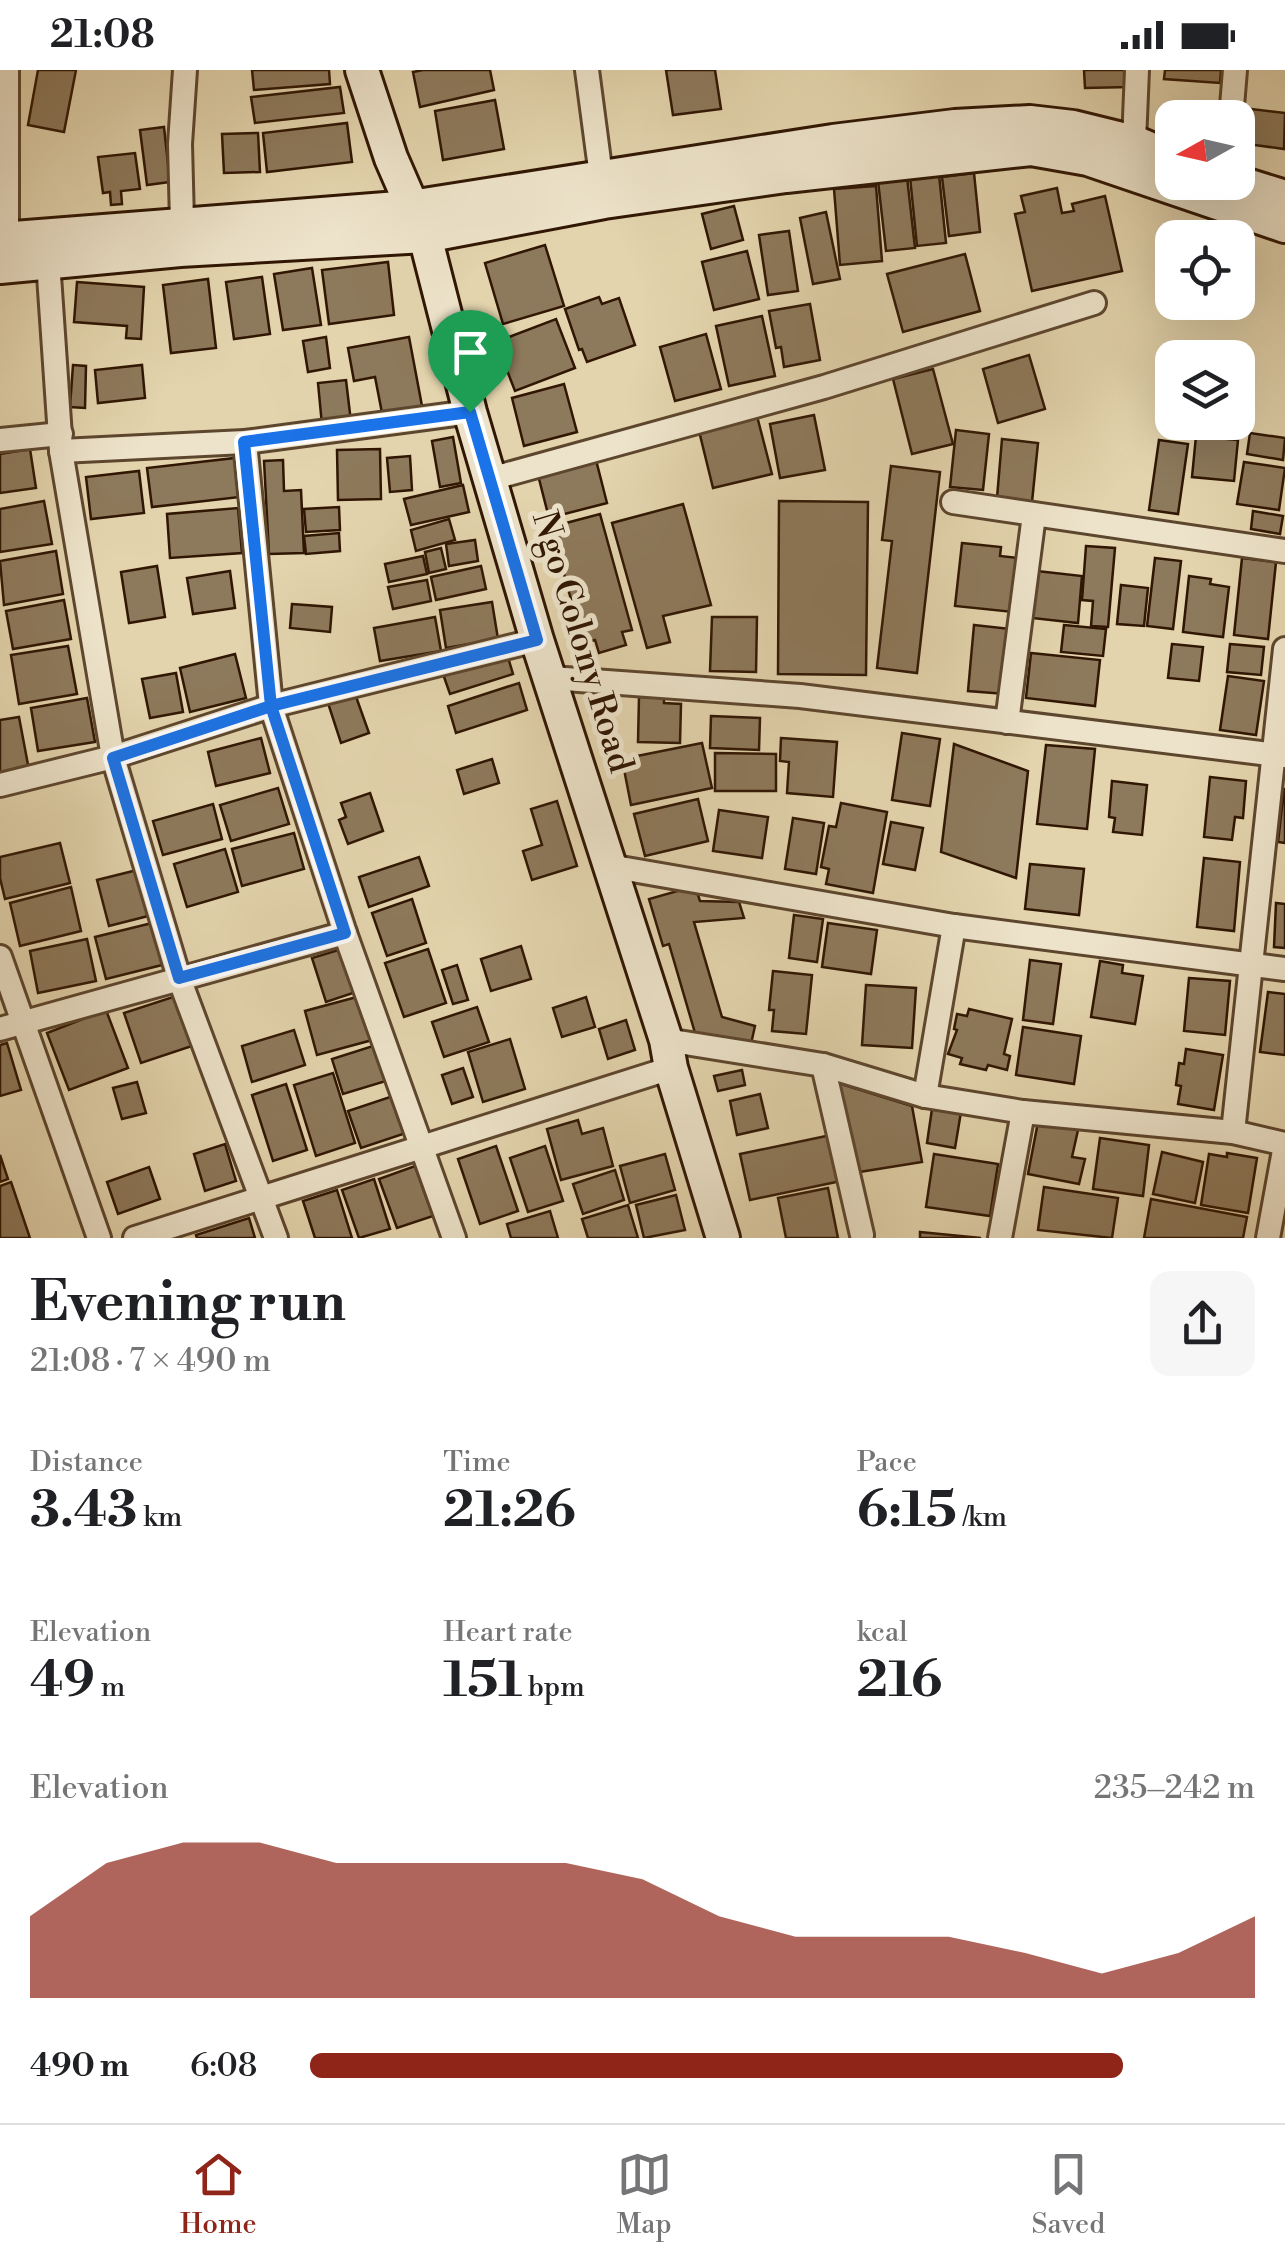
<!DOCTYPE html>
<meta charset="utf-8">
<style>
:root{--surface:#fff;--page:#f6f6f6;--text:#202124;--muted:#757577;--line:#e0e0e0;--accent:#8f2418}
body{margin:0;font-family:"Libre Bodoni",serif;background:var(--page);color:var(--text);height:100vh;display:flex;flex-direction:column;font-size:38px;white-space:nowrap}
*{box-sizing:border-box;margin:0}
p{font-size:32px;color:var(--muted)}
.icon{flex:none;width:55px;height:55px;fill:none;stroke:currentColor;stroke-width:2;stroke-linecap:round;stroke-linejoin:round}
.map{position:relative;height:1168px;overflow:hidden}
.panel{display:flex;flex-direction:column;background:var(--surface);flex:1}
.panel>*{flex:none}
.needle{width:65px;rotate:262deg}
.controls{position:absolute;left:1155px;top:30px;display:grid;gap:20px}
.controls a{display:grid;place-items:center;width:100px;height:100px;border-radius:20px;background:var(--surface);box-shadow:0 10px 40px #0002;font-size:50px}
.pin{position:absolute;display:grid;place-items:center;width:85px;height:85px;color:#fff;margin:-102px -42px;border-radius:50% 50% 50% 0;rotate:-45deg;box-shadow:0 0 10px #0007}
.pin .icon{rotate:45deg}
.round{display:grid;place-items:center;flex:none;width:105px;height:105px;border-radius:20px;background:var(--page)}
.overview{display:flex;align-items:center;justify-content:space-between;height:170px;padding:0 30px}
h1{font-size:55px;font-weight:700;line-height:75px}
.figures{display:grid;grid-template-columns:repeat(3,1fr);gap:15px;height:170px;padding:10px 30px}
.figures div{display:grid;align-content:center}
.figures b{font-size:50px;font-weight:700}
.figures small{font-size:28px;font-weight:400}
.figures p{font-size:28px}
.chart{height:280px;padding:20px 30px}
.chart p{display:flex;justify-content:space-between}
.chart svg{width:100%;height:180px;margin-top:10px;fill:var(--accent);opacity:.7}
ul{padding:0 30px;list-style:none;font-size:32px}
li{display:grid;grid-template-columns:160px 120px 1fr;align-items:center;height:75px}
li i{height:25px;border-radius:12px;background:var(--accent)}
.status{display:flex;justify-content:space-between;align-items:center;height:70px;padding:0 50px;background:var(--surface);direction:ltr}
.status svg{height:28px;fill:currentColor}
.tabs{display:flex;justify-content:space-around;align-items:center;height:140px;border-top:2px solid var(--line);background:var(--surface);font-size:28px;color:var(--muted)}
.tabs a{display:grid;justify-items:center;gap:5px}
.tabs .on{color:var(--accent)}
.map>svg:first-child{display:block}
.building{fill:#8d795b;stroke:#301603;stroke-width:2.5}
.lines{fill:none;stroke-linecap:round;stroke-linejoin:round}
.street-casing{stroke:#5d462e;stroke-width:28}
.secondary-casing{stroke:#301603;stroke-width:38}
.street{stroke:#ede3ca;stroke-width:22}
.secondary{stroke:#ede3ca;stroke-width:32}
.route-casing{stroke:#fff;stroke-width:20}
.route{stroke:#1a73e8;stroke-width:12}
.labels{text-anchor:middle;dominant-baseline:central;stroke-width:10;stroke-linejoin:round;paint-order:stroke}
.street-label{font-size:35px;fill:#301603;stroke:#ede3ca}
</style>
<div class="status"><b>21:08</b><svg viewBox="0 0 49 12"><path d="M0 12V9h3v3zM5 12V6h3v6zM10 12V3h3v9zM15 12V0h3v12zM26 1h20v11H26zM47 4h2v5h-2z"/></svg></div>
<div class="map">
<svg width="1285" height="1168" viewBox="0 0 1285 1168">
<rect width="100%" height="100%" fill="#e3d4ad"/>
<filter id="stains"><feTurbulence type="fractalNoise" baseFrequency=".002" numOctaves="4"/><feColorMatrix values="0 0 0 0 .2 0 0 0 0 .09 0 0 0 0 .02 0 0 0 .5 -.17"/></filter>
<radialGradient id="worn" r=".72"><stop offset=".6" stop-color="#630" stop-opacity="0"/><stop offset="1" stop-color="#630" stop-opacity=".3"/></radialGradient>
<g class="building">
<polygon points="38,0 76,0 64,62 28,55"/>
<polygon points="252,0 329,0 330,14 254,20"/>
<polygon points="423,0 490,0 494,20 420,37 413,2"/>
<polygon points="666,0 715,0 721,39 673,45"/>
<polygon points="1084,0 1129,0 1130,17 1085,18"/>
<polygon points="1165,0 1221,0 1220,13 1164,9"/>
<polygon points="340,17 344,43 255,53 251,27"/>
<polygon points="495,30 504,79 443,90 435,41"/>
<polygon points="1251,39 1285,43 1284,79 1247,74"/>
<polygon points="347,53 352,92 267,102 263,63"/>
<polygon points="164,57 170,112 147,115 140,60"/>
<polygon points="258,63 260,102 224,103 222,64"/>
<polygon points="135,83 140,119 121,121 122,134 111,135 110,122 103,123 98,87"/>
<polygon points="974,103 980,162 949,166 942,107"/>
<polygon points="939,104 946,173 917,176 910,107"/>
<polygon points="907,107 915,178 886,181 878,111"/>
<polygon points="876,116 882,191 840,195 834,119"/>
<polygon points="1057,118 1062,143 1074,141 1072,134 1105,126 1122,201 1032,221 1015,144 1025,142 1021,126"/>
<polygon points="734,136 743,170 711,179 702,144"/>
<polygon points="826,142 840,209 813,214 800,148"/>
<polygon points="789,161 798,221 768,225 759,165"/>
<polygon points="545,175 564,236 503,254 485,193"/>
<polygon points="747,181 759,229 714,240 702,192"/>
<polygon points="965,184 980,241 903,262 887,204"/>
<polygon points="388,192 394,245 329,254 322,200"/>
<polygon points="312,198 321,255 283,260 274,204"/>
<polygon points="262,207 270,264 234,269 226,212"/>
<polygon points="208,209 216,278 171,283 163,215"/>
<polygon points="77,212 144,217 141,269 126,268 127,256 74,252"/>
<polygon points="599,227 602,234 619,228 635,275 587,292 582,279 579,280 565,239"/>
<polygon points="810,234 820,290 784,297 781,277 776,278 769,241"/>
<polygon points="762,246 775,306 729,316 716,256"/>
<polygon points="556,249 575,298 515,321 496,272"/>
<polygon points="706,264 721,319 675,331 660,277"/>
<polygon points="326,267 330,298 308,302 303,271"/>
<polygon points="409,267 422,336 382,343 375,307 354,311 348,278"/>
<polygon points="1029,285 1045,339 998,353 983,299"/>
<polygon points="73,295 86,296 85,338 70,337"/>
<polygon points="142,295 145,328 98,333 95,300"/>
<polygon points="933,299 953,374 912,384 893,309"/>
<polygon points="346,310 351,352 322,355 318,313"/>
<polygon points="564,314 577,362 524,376 512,328"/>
<polygon points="814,345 825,400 780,408 770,354"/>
<polygon points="757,346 772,404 713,418 699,361"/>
<polygon points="956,360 989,364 983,420 950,417"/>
<polygon points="1250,363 1285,368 1283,390 1247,384"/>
<polygon points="1196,366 1238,370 1234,411 1192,407"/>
<polygon points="453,367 461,413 440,417 432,371"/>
<polygon points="1002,369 1038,373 1032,432 997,428"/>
<polygon points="1159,370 1188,374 1178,444 1149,440"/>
<polygon points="30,379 36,418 0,423 0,384"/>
<polygon points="380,379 381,429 338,430 337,380"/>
<polygon points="410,386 412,420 390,422 387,388"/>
<polygon points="235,388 240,427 152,437 147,398"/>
<polygon points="283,390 284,421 301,420 304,483 269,484 264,391"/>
<polygon points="596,390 607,433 549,448 538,405"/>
<polygon points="1244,392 1285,398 1279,440 1237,434"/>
<polygon points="891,396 940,402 917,603 877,598 892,471 882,470"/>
<polygon points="139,401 144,443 91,449 86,407"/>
<polygon points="463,415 469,442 411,455 404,429"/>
<polygon points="44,431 52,474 0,482 0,439"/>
<polygon points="779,431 868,432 866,605 778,604"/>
<polygon points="683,434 711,535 663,546 670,572 647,578 612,453"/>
<polygon points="339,437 340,460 306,462 304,439"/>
<polygon points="238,438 242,483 170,488 167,444"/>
<polygon points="1253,441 1283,446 1280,464 1251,459"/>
<polygon points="600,444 632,560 622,562 626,575 599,583 595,570 583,573 551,457"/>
<polygon points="449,449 455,470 416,481 411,460"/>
<polygon points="339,463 340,481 306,484 304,466"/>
<polygon points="475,470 478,491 449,496 446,474"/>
<polygon points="962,473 1001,477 1000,486 1019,488 1013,542 955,536"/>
<polygon points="1086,476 1115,478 1108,557 1091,556 1093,531 1082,530"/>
<polygon points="441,478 446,499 429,503 425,482"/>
<polygon points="56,481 63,524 4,535 0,491"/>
<polygon points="423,486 427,504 389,512 385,494"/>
<polygon points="1155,488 1181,491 1173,559 1147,556"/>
<polygon points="1242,488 1276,492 1268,569 1234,565"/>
<polygon points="157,496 165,547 129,553 121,502"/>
<polygon points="481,496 486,519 436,530 431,507"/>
<polygon points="230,501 235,538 193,544 187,508"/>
<polygon points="1037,501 1082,506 1078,553 1032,548"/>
<polygon points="1189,506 1211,509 1210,514 1229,517 1223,567 1183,562"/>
<polygon points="427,510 431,531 393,539 388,517"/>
<polygon points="1121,515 1148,518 1144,556 1117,554"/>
<polygon points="64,530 71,569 13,579 6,541"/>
<polygon points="492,532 498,569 446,578 440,540"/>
<polygon points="292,534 332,537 330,562 290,558"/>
<polygon points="435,547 441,581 380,591 374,558"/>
<polygon points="712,547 757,547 756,602 710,601"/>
<polygon points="974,555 1011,559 1005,624 968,621"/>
<polygon points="1064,555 1106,559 1103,586 1061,582"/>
<polygon points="1172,574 1203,577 1199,611 1168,608"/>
<polygon points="1230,574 1264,577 1261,605 1227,602"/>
<polygon points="68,576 77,624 19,634 11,585"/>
<polygon points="1031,583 1100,590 1095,636 1026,628"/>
<polygon points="235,584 246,628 190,642 180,598"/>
<polygon points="507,584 513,604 450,624 443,604"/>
<polygon points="176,603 183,642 150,648 142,609"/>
<polygon points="1228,606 1264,611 1256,665 1220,660"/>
<polygon points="519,613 527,640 456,663 448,636"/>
<polygon points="354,621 369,663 341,673 327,630"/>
<polygon points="639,627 664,627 664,633 681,634 680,673 638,672"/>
<polygon points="87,628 95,672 38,681 31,638"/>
<polygon points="711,646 760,648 759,680 710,678"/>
<polygon points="19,647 29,700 0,705 0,650"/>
<polygon points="902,663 940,669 930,736 892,730"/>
<polygon points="261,668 270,703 216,716 208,682"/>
<polygon points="781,668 837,672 833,727 787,723 789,692 780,691"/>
<polygon points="702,673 712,718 631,735 622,689"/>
<polygon points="954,674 1028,701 1016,808 941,782"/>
<polygon points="1046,675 1095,679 1087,759 1037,754"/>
<polygon points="715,683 776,684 776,721 715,721"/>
<polygon points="492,689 499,713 464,724 457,700"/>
<polygon points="1210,707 1246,711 1243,748 1235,747 1232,770 1204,767"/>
<polygon points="1112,711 1147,715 1142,765 1113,762 1115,748 1109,747"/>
<polygon points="278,718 289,754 231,771 220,735"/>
<polygon points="1284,719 1285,719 1285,773 1278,772"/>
<polygon points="370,723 383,761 348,774 339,750 346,747 341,733"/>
<polygon points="698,729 708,771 645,786 634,744"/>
<polygon points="557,731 577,796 532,810 523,781 542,775 531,739"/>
<polygon points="841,733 887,742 873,823 826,814 829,799 821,797 829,756 836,757"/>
<polygon points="213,734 222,769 163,785 153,751"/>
<polygon points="719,740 768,747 762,788 713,781"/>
<polygon points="793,748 824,753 816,804 785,799"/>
<polygon points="891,752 923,758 915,800 883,794"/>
<polygon points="294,763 304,799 242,816 232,779"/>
<polygon points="60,773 70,813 5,829 0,808 0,787"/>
<polygon points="225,779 238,822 187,837 174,794"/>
<polygon points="419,787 429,816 369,837 359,807"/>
<polygon points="1204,788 1240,792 1234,861 1197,857"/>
<polygon points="1030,794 1084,799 1079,845 1025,839"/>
<polygon points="141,799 152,845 109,856 97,810"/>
<polygon points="695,816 700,831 739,832 744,848 694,852 722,947 755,956 751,974 695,963 669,874 663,876 649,829"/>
<polygon points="71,817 81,861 20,876 10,833"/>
<polygon points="412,829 426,873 387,886 372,843"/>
<polygon points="1276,833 1285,834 1285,878 1274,877"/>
<polygon points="794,845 823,849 817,892 789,888"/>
<polygon points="152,853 162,895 106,909 95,867"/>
<polygon points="828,853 877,860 871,904 822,897"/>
<polygon points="87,869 96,911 38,923 30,881"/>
<polygon points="521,876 531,909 491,921 481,889"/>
<polygon points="345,878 359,921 326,932 312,888"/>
<polygon points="428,879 446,933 404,947 385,893"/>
<polygon points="1030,890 1061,894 1053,954 1023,950"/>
<polygon points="1100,891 1123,895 1122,903 1143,906 1135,954 1091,947"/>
<polygon points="457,895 468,930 453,934 442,900"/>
<polygon points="773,901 812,905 806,964 772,961 774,940 769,940"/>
<polygon points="1189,908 1230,911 1225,965 1184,961"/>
<polygon points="866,915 916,918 912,978 862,975"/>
<polygon points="1268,922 1285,924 1285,985 1260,982"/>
<polygon points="179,925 195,975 141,993 124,943"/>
<polygon points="364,925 376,969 317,985 305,941"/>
<polygon points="586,927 595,957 562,967 553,938"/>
<polygon points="477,937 489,972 444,987 432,952"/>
<polygon points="969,939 1012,949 1004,984 1010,986 1007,1000 988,995 986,1000 960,994 962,988 948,984 957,960 954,959 957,944 967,946"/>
<polygon points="106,940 128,998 69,1020 47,963"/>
<polygon points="626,950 635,980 608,989 599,959"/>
<polygon points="1023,957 1081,966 1074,1014 1016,1005"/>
<polygon points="294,960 305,995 252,1012 242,976"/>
<polygon points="510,969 525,1019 483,1032 468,982"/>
<polygon points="7,973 21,1020 0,1026 0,975"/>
<polygon points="376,975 386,1011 343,1024 332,989"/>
<polygon points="1186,979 1223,985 1214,1040 1178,1034 1181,1016 1176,1015 1179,993 1184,994"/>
<polygon points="463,998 473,1027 452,1034 442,1005"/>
<polygon points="742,1000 745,1015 718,1021 714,1006"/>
<polygon points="333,1003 355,1073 316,1086 294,1015"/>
<polygon points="137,1012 146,1043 122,1049 113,1018"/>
<polygon points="838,1013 912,1036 922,1092 853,1103"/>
<polygon points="286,1014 307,1080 273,1091 252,1025"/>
<polygon points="760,1024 768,1058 737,1065 730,1031"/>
<polygon points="393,1026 406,1063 361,1078 348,1041"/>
<polygon points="933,1032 962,1036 955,1078 927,1073"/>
<polygon points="578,1050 582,1064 603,1058 613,1096 561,1110 547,1059"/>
<polygon points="1038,1052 1078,1060 1072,1087 1085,1089 1079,1114 1028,1104"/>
<polygon points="831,1065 841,1111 750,1130 740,1084"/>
<polygon points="1100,1068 1149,1075 1143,1126 1093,1119"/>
<polygon points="225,1074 236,1111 205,1121 194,1084"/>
<polygon points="496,1076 518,1141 480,1154 458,1089"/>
<polygon points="545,1076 563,1131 528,1142 510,1088"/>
<polygon points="1162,1082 1203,1092 1195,1133 1153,1124"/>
<polygon points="1227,1083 1257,1088 1248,1143 1201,1135 1209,1084 1227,1087"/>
<polygon points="665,1084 675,1120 630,1133 620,1096"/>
<polygon points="934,1084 998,1094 990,1146 926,1137"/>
<polygon points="0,1085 8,1109 0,1112"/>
<polygon points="415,1096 433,1146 397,1158 379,1109"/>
<polygon points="149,1097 160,1129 118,1144 107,1112"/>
<polygon points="615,1100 624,1130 583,1144 573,1114"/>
<polygon points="374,1109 390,1159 359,1168 342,1120"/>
<polygon points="11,1112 30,1168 0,1168 0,1116"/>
<polygon points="1044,1117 1118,1128 1112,1168 1038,1160"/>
<polygon points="828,1118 838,1168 786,1168 778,1128"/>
<polygon points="337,1120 352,1168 315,1168 303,1131"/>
<polygon points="676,1125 685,1160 644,1168 636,1135"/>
<polygon points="1151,1129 1247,1147 1243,1168 1144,1168"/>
<polygon points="628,1135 638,1168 588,1168 582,1149"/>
<polygon points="550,1141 558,1168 511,1168 507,1154"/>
<polygon points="249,1148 255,1168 197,1168 196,1165"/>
<polygon points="920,1162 981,1168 920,1168"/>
</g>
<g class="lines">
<defs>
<g id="street">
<polyline points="587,0 601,106"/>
<polyline points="1231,48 1235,0"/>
<polyline points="1134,72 1137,0"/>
<polyline points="182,152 180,74 185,0"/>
<polyline points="7,168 7,0"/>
<polyline points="48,191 61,381 113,687 179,908 276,1168"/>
<polyline points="0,370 61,364"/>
<polyline points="245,372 271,636 345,863 454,1168"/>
<polyline points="61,381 245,372 470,342"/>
<polyline points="490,409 824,317 1094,233"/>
<polyline points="953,432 1285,481"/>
<polyline points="551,608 800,626 1285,686"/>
<polyline points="1007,652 1034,445"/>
<polyline points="0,715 113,687 271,636 537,570"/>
<polyline points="609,796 954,856 1285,899"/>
<polyline points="0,887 99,1168"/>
<polyline points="0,959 345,863"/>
<polyline points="666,970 823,995 925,1026 1023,1042 1233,1062 1285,1074"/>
<polyline points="823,995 862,1165"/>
<polyline points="925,1026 954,856"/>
<polyline points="1233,1062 1285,579"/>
<polyline points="135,1168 671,998"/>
<polyline points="1000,1168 1023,1042"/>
<polyline points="1268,1168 1285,1075"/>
</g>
<g id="secondary">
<polyline points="362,0 391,88 425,166 470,342 537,570 666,970 671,998 723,1168"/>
<polyline points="1237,112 1285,127"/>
<polyline points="0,169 411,137 833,71 955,56 1030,52 1073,57 1134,72 1172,88"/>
<polyline points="0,197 180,180 425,166 604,132 786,106 1031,79 1088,89 1285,156"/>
</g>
</defs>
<use href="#street" class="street-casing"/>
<use href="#secondary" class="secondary-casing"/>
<use href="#street" class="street"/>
<use href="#secondary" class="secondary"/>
</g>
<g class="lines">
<defs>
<polyline id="route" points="470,342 244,372 271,636 113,688 179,908 345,863 271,636 537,570 470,342"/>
</defs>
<use href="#route" class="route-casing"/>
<use href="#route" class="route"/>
</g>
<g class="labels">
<g class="street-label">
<text transform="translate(582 572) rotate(73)">Ngo Colony Road</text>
</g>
</g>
<rect width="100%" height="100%" filter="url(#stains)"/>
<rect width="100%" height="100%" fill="url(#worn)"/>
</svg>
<div class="controls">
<a><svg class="needle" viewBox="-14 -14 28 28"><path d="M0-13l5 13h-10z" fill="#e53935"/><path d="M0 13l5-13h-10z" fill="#757577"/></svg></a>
<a><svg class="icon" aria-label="locate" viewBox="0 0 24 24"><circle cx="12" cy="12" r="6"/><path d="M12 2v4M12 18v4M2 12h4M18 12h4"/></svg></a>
<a><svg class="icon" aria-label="layers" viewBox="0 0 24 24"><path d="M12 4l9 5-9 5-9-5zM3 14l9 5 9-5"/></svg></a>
</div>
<div class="pin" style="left:470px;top:342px;background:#1e9e55"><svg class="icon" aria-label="arrive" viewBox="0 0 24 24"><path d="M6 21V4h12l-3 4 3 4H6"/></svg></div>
</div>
<section class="panel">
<div class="overview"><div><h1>Evening run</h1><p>21:08 · 7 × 490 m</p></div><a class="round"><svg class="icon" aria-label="share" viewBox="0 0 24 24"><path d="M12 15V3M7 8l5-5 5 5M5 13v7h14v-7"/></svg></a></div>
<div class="figures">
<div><p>Distance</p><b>3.43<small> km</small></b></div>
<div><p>Time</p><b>21:26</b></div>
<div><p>Pace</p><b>6:15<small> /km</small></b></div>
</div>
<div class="figures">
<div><p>Elevation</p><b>49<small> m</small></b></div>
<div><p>Heart rate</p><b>151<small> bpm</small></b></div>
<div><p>kcal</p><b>216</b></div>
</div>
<div class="chart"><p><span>Elevation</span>235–242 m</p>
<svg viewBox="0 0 160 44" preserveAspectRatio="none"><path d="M0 44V24L10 11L20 6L30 6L40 11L50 11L60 11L70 11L80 15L90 24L100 29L110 29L120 29L130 33L140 38L150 33L160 24V44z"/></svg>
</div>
<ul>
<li><b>490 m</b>6:08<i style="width:86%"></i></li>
</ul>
</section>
<nav class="tabs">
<a class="on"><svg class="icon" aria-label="home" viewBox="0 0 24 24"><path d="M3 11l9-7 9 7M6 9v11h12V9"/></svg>Home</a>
<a><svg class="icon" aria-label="map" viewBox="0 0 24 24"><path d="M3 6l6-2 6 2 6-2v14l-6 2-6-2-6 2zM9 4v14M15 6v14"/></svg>Map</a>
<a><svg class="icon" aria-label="saved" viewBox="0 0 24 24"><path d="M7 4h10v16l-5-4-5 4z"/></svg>Saved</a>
</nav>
